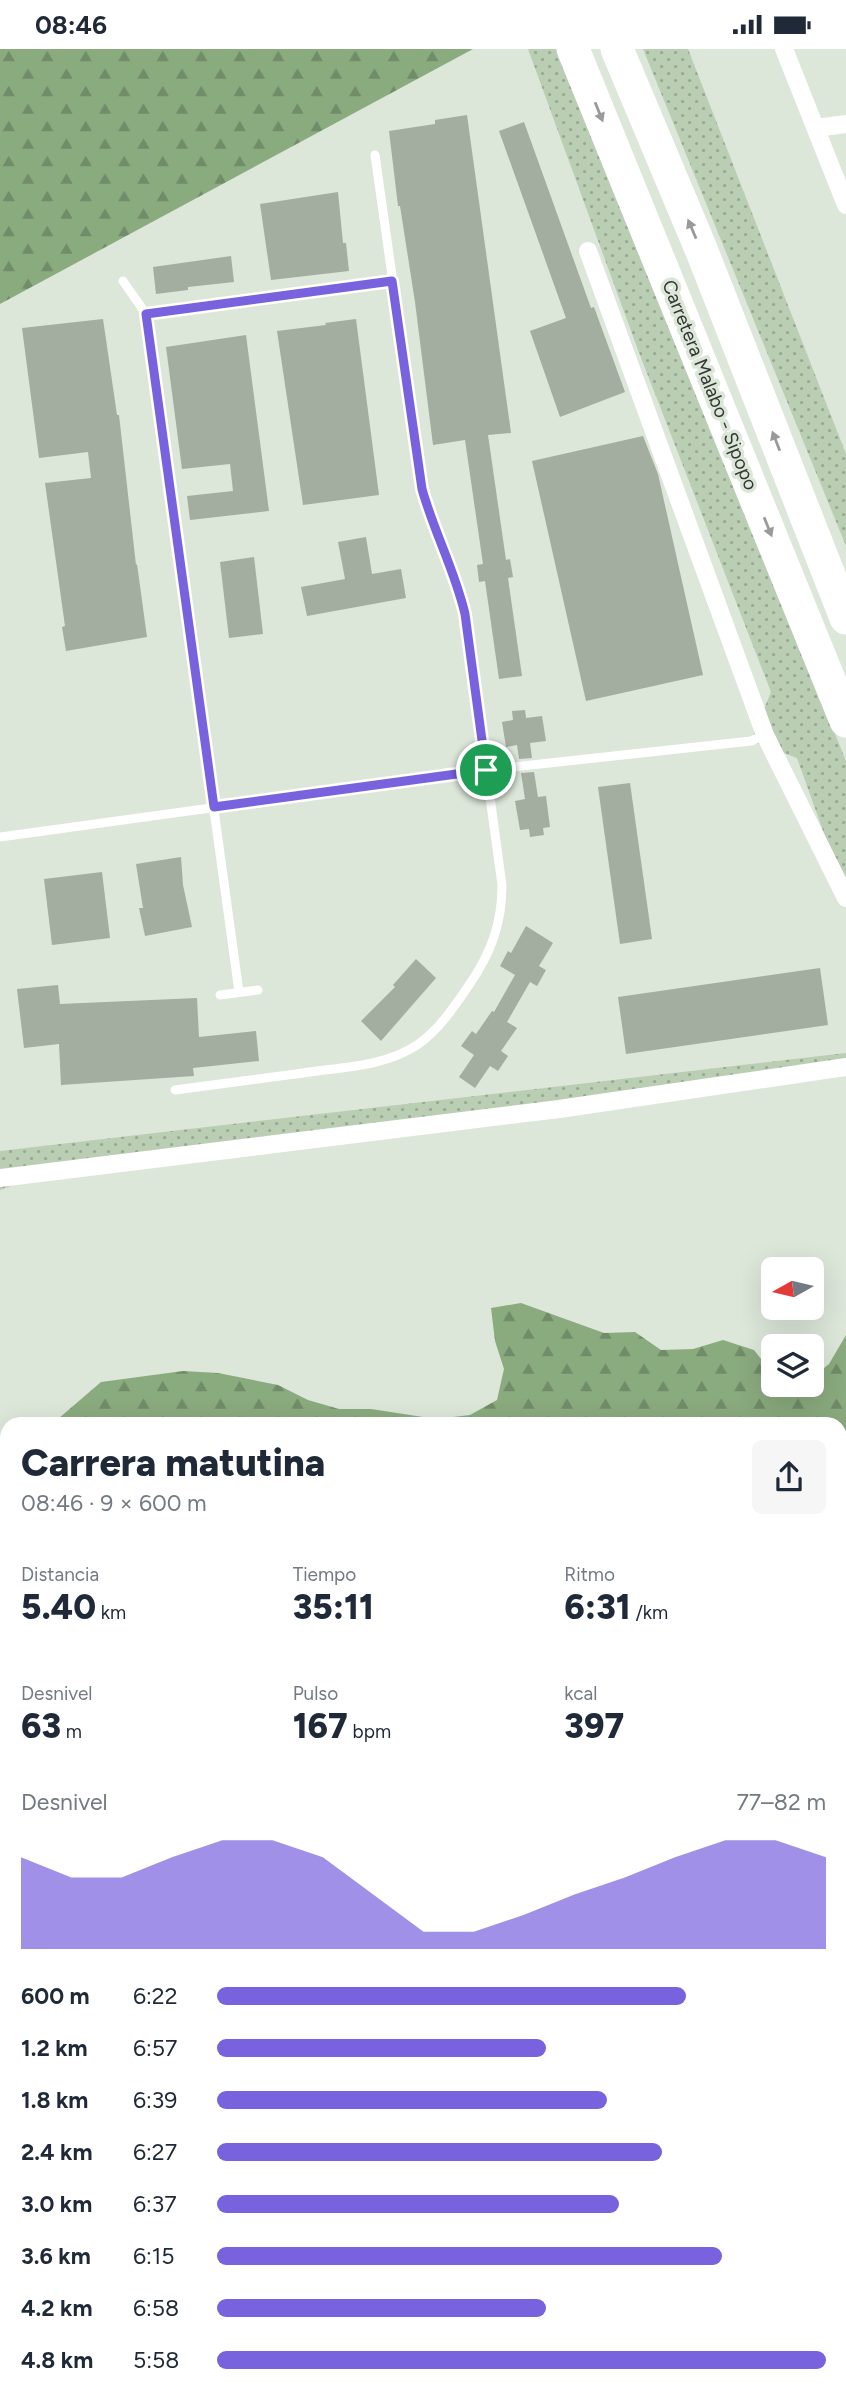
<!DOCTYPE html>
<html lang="es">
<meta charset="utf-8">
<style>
:root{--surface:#fff;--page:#f6f6f7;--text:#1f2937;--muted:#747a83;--accent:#7862dd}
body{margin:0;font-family:Figtree,sans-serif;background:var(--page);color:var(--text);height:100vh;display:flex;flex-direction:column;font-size:26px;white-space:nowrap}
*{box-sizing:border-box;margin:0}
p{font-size:23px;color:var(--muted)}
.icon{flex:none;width:38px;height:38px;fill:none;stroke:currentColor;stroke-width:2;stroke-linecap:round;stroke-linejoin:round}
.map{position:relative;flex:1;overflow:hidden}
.drawer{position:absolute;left:0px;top:1368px;width:847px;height:989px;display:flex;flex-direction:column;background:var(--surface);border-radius:21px 21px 0 0;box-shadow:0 7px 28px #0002}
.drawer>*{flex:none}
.needle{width:46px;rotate:262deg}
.tools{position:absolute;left:761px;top:1208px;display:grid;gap:14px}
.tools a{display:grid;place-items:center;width:63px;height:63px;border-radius:10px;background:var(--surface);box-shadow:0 7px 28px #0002;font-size:35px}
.pin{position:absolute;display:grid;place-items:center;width:60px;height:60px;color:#fff;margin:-30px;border:4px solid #fff;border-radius:50%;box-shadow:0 2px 7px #0007}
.round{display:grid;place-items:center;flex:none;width:74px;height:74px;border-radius:10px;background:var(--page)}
.head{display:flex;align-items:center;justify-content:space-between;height:119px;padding:0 21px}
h1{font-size:38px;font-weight:800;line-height:52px}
.stats{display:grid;grid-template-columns:repeat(3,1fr);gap:10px;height:119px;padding:7px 21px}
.stats div{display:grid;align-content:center}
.stats b{font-size:35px;font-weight:800}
.stats small{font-size:19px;font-weight:400}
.stats p{font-size:19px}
.chart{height:196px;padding:14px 21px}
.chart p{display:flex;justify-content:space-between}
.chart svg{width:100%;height:126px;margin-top:7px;fill:var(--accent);opacity:.7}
ul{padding:0 21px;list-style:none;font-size:23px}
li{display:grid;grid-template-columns:112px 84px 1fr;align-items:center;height:52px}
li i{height:18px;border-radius:9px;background:var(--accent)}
.status{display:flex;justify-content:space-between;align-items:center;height:49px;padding:0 35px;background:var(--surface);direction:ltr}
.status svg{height:19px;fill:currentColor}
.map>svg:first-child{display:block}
.grass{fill:url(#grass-dots)}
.forest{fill:url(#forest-firs)}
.building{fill:#a3ada0}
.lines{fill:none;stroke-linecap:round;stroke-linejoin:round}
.lane{stroke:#fff;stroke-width:9}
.street{stroke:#fff;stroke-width:18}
.highway{stroke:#fff;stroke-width:33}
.oneway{fill:#999b98}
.route-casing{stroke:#fff;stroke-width:14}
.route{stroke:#7862dd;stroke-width:9}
.labels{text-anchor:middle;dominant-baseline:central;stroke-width:7;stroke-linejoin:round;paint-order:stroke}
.street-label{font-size:19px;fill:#333732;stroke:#dce6d9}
</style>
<div class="status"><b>08:46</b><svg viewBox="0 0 49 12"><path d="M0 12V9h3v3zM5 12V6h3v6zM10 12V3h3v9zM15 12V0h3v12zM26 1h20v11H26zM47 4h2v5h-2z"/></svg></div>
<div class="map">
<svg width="846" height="2356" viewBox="0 0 846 2356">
<defs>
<pattern id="grass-dots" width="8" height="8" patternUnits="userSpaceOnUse" patternTransform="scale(1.75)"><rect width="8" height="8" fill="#baceb3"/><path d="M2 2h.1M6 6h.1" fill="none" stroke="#98a892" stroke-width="1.8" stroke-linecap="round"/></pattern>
<pattern id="forest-firs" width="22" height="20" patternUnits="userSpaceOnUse" patternTransform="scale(1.75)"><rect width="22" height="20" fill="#8aab7e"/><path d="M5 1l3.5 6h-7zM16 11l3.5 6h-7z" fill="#718c68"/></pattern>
</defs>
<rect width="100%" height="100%" fill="#dce6d9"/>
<g class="grass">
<polygon points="528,0 557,0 846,712 846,846 797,709 751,692 771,643 638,301"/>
<polygon points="643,0 688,0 846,405 846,497"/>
<polygon points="846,1004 846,1024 642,1055 14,1136 0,1141 0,1102"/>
</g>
<g class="forest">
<polygon points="0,0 473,0 0,255"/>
<polygon points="521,1254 604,1284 635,1283 661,1301 693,1300 723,1291 754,1301 773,1325 774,1335 812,1335 812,1329 829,1315 846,1286 846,2261 840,2265 840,1376 51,1376 101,1333 183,1322 218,1324 278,1336 308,1351 339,1360 371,1360 436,1370 470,1366 497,1351 504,1320 495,1292 491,1259"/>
<polygon points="0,1513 7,1524 7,2023 0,2026"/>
</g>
<g class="building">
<polygon points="467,66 511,384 488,386 506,511 510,510 513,528 508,529 522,627 499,630 485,532 479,533 477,516 483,515 465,391 433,396 415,253 400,157 398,157 389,82 435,75 435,71"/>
<polygon points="524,73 591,259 594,258 625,343 560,368 530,282 566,269 499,82"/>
<polygon points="338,143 343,194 346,194 349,222 271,231 260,155"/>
<polygon points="231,207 234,233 188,238 188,241 156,245 153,218"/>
<polygon points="103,270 117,366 119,366 136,516 137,515 147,588 66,602 62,578 65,577 45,434 91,429 88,403 39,409 22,279"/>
<polygon points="356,270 379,446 303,456 277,282 326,276 325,274"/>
<polygon points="246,286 269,462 190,471 187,447 233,442 230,415 182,420 166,298"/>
<polygon points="643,387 658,425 703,626 586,652 532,412"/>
<polygon points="366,488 372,525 401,520 406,549 307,567 301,538 345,530 338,493"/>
<polygon points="254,508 263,585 229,589 220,513"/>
<polygon points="525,661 526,669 542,667 546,692 530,694 532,709 519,710 517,696 506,698 502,673 513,671 512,662"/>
<polygon points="534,723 538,748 546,747 550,778 543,779 544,786 530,788 529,780 520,781 515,752 525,750 521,724"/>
<polygon points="630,734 652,890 620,895 598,738"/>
<polygon points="181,808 183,836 192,878 145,887 139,859 143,859 136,815"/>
<polygon points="102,823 110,889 52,896 44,830"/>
<polygon points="526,877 553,894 539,917 546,921 537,937 530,933 507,973 517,979 501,1002 508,1007 498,1022 490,1017 475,1039 459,1028 474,1006 461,997 472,982 476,985 492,962 494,963 515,926 500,917 508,902 511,904"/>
<polygon points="416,910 436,929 381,992 361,972 395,938 393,936"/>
<polygon points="820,919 828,976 626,1005 618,948"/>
<polygon points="58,936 60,955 197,949 199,988 256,982 259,1012 193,1019 194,1027 61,1036 59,995 24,999 17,940"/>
</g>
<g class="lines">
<g class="lane">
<polyline points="123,232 146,265 239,943"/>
<polyline points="146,265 392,232"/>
<polyline points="0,788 486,721 751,692 765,686"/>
<polyline points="220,946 258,941"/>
<path d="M175,1041C218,1035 260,1030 303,1024C341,1018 384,1018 417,996C438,982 455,957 469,936C491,904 502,875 502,836L465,565C455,522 434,483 422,440L375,106"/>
</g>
<g class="street">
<polyline points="784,0 846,156"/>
<polyline points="816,79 846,75"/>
<polyline points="588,202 765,686 846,849"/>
<polyline points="0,1129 559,1060 846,1018"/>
<polyline points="840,1884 846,1898"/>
<polyline points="0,1919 7,1918"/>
<polyline points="840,2026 846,2018"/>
<polyline points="0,2175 7,2175"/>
<polyline points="361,2350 362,2356"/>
<polyline points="287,2356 326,2350"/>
</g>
<g class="highway">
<polyline points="573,0 846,672"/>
<polyline points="617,0 701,200 846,569"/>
</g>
</g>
<defs><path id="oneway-solid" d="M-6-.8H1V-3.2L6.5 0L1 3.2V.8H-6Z" transform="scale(1.75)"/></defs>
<g class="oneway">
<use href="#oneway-solid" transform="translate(599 63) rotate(68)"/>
<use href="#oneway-solid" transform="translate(692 180) rotate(-113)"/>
<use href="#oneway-solid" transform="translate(776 392) rotate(-111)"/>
<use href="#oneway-solid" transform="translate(768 478) rotate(68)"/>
</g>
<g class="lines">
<defs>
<path id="route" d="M392,232L422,440C434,483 455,522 465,565L486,721L214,758L146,265Z"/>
</defs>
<use href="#route" class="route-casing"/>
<use href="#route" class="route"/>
</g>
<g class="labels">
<g class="street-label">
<text transform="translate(710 336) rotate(68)">Carretera Malabo - Sipopo</text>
</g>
</g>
</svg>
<div class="tools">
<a><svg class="needle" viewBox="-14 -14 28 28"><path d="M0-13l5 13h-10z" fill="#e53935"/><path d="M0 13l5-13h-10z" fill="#747a83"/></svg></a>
<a><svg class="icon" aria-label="layers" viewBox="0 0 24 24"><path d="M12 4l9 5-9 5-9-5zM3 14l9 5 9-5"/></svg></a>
</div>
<div class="pin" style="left:486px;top:721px;background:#1e9e55"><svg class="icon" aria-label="arrive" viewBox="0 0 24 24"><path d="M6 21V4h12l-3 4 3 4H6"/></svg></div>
<section class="drawer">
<div class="head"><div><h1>Carrera matutina</h1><p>08:46 · 9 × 600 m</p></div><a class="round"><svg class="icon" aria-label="share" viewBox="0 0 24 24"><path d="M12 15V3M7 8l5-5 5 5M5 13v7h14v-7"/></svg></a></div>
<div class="stats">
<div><p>Distancia</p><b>5.40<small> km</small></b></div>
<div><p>Tiempo</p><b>35:11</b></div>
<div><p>Ritmo</p><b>6:31<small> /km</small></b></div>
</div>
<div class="stats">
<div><p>Desnivel</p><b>63<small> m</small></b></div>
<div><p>Pulso</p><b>167<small> bpm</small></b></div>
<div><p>kcal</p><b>397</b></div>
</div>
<div class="chart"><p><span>Desnivel</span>77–82 m</p>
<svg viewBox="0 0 160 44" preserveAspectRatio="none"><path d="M0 44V12L10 19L20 19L30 12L40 6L50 6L60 12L70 25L80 38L90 38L100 32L110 25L120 19L130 12L140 6L150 6L160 12V44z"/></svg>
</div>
<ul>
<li><b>600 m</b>6:22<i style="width:77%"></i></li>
<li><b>1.2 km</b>6:57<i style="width:54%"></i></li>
<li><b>1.8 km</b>6:39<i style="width:64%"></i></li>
<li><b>2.4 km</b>6:27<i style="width:73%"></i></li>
<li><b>3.0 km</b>6:37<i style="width:66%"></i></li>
<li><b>3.6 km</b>6:15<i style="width:83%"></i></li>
<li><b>4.2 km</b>6:58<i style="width:54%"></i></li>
<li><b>4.8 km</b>5:58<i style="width:100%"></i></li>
</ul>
</section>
</div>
